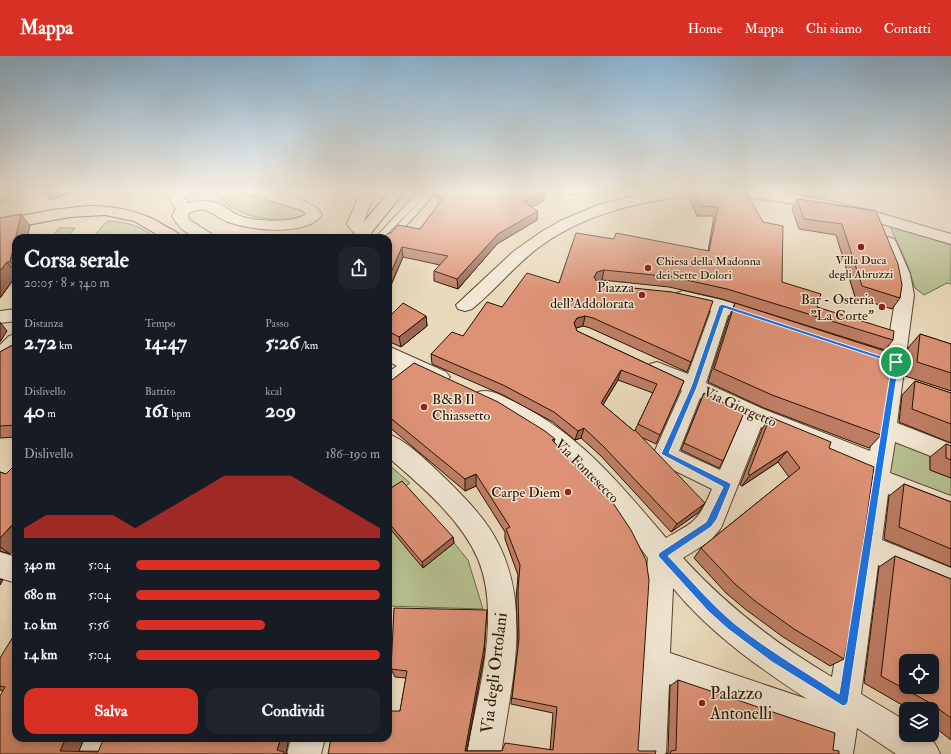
<!DOCTYPE html>
<html lang="it">
<meta charset="utf-8">
<style>
:root{--surface:#171b24;--page:#20242c;--text:#f1f3f6;--muted:#9ea1a6;--accent:#d93025}
body{margin:0;font-family:"IM FELL Double Pica",serif;background:var(--page);color:var(--text);height:100vh;display:flex;flex-direction:column;font-size:15px;white-space:nowrap}
*{box-sizing:border-box;margin:0}
p{font-size:13px;color:var(--muted)}
.icon{flex:none;width:22px;height:22px;fill:none;stroke:currentColor;stroke-width:2;stroke-linecap:round;stroke-linejoin:round}
.map{position:relative;flex:1;overflow:hidden}
.details{position:absolute;left:12px;top:178px;width:380px;height:508px;display:flex;flex-direction:column;background:var(--surface);border-radius:12px;box-shadow:0 2px 6px #0003}
.details>*{flex:none}
.tools{position:absolute;left:899px;top:598px;display:grid;gap:8px}
.tools a{display:grid;place-items:center;width:40px;height:40px;border-radius:8px;background:var(--surface);box-shadow:0 2px 6px #0003;font-size:20px}
.pin{position:absolute;display:grid;place-items:center;width:34px;height:34px;color:#fff;margin:-17px;border:2px solid #fff;border-radius:50%;box-shadow:0 1px 4px #0007}
.round{display:grid;place-items:center;flex:none;width:42px;height:42px;border-radius:12px;background:var(--page)}
.head{display:flex;align-items:center;justify-content:space-between;height:68px;padding:0 12px}
h1{font-size:22px;font-weight:800;line-height:30px}
.figures{display:grid;grid-template-columns:repeat(3,1fr);gap:6px;height:68px;padding:4px 12px}
.figures div{display:grid;align-content:center}
.figures b{font-size:20px;font-weight:800}
.figures small{font-size:11px;font-weight:400}
.figures p{font-size:11px}
.chart{height:112px;padding:8px 12px}
.chart p{display:flex;justify-content:space-between}
.chart svg{width:100%;height:72px;margin-top:4px;fill:var(--accent);opacity:.7}
.action{display:flex;gap:8px;margin-top:auto;padding:8px 12px}
.action a{flex:1;height:46px;border-radius:12px;background:var(--accent);color:#fff;font-size:16px;font-weight:800;line-height:46px;text-align:center}
.action a+a{background:var(--page);color:var(--text)}
ul{padding:0 12px;list-style:none;font-size:13px}
li{display:grid;grid-template-columns:64px 48px 1fr;align-items:center;height:30px}
li i{height:10px;border-radius:5px;background:var(--accent)}
header{display:flex;align-items:center;gap:24px;box-sizing:border-box;height:56px;padding:0 20px;background:var(--accent);color:#fff}
header strong{font-size:19px}
nav{display:flex;gap:22px;margin-inline-start:auto;font-size:14px}
.map>svg:first-child{display:block}
.green{fill:#b6c091;stroke:#6e694a}
.lines{fill:none;stroke-linecap:round;stroke-linejoin:round}
.lane-casing{stroke:#584430;stroke-width:2}
.street-casing{stroke:#584430;stroke-width:2}
.primary-casing{stroke:#271202;stroke-width:2}
.lane{fill:#f1e7d3;fill-rule:evenodd}
.street{fill:#f1e7d3;fill-rule:evenodd}
.primary{fill:#eadabc;fill-rule:evenodd}
.wall{fill:#be7e65;stroke:#271202;fill-rule:evenodd}
.shaded-wall{fill:#9b6653;stroke:#271202}
.building{fill:#dd9276;stroke:#271202;fill-rule:evenodd}
.route{fill:#1a73e8;stroke:#fff;fill-rule:evenodd}
.poi-dot{fill:#8f2418;stroke:#f1e7d3;stroke-width:1.5}
.labels{text-anchor:middle;dominant-baseline:central;stroke-width:3;stroke-linejoin:round;paint-order:stroke}
.far-poi-label{font-size:12px;fill:#271202;stroke:#f1e7d3}
.poi-label{font-size:14px;fill:#271202;stroke:#f1e7d3;text-anchor:end}
.street-label{font-size:14px;fill:#271202;stroke:#f1e7d3}
.near-street-label{font-size:17px;fill:#271202;stroke:#f1e7d3}
.near-poi-label{font-size:17px;fill:#271202;stroke:#f1e7d3;text-anchor:start}
</style>
<header>
<strong>Mappa</strong>
<nav><a>Home</a><a>Mappa</a><a>Chi siamo</a><a>Contatti</a></nav>
</header>
<div class="map">
<svg width="951" height="698" viewBox="0 0 951 698">
<rect width="100%" height="100%" fill="#eadabc"/>
<filter id="stains"><feTurbulence type="fractalNoise" baseFrequency=".005" numOctaves="4"/><feColorMatrix values="0 0 0 0 .2 0 0 0 0 .09 0 0 0 0 .02 0 0 0 .5 -.17"/></filter>
<radialGradient id="worn" r=".72"><stop offset=".6" stop-color="#630" stop-opacity="0"/><stop offset="1" stop-color="#630" stop-opacity=".3"/></radialGradient>
<g class="green">
<path d="M215,135H240L260,144L299,153L307,158C278,170 233,162 215,135Z"/>
<path d="M107,165C129,166 139,170 157,182H52L59,172H75L68,180H94Z"/>
<polygon points="890,170 951,189 951,228 947,227 924,239 915,232 907,208"/>
<polygon points="893,380 930,394 930,414 951,422 951,446 886,421"/>
<polygon points="388,408 410,427 388,442"/>
<polygon points="388,470 423,511 454,487 468,504 483,553 388,550"/>
</g>
<g class="lines">
<defs>
<g id="lane">
<polygon points="423,135 433,135 434,139 391,186 388,186 388,182 385,182 426,139 383,182 375,182 418,136"/>
<polygon points="0,136 6,140 3,146 0,146"/>
</g>
<g id="street">
<path d="M165,135H180L188,147C200,144 213,144 224,150C229,153 234,158 240,160C254,165 294,168 306,158L302,154L249,138L247,135C254,135 262,135 269,135C282,136 318,147 322,159C306,181 251,174 228,166C212,160 209,148 189,157L188,160L190,164L213,179L215,182C194,182 183,179 172,160L176,153Z"/>
<path d="M361,135H375L363,168L372,176L370,179C358,182 353,177 347,168Z"/>
<path d="M656,135H700L698,138L693,139C636,146 580,159 534,195C512,213 494,235 472,253L465,255L458,253L456,249L514,195L541,176L560,165L601,148Z"/>
<polygon points="725,135 776,135 816,142 876,156 951,178 951,188 865,163 816,151 732,139 727,138"/>
<path d="M888,181L894,183L896,186L910,218L914,239L897,367L951,388V408L895,386L890,417L951,440V463L888,438L882,484L951,512V540L878,509L861,638L906,665V679C926,679 932,678 940,698H896L857,672L853,698H819L822,681L669,628L666,698H632L648,502C617,461 585,417 544,386C524,371 501,359 478,348L475,342L478,336C491,332 503,341 515,346C581,379 620,428 666,482C695,466 699,464 712,433L657,406L653,399L682,334L650,318L647,313L650,308L657,306L688,318L711,255L677,245L674,241L677,237L683,235L722,244L768,258L770,262L768,266L761,268L728,259L706,327L763,353L870,395L896,239L892,218L880,186L882,183ZM700,342L742,363L720,414L679,395ZM761,371L866,415L864,422L865,424L832,621C776,588 727,550 683,502L710,485L721,472ZM673,532C710,577 758,611 807,643L670,597Z"/>
<polygon points="16,253 16,265 0,267 0,255"/>
<polygon points="16,278 16,297 7,306 0,308 0,289 9,280"/>
<polygon points="388,290 446,316 450,321 446,326 439,329 415,318 395,332 388,334 388,316 397,310 388,305"/>
<path d="M388,378C407,384 432,410 447,424C466,443 486,463 498,487C532,553 511,629 501,698H467C477,640 502,560 478,503C460,462 421,430 388,401Z"/>
<polygon points="0,496 16,501 16,527 0,522"/>
<polygon points="85,682 120,682 113,698 78,698"/>
<polygon points="291,682 325,682 321,698 287,698"/>
</g>
<g id="primary">
<polygon points="390,135 405,135 367,182 350,182"/>
<path d="M88,150C116,150 143,155 167,171C173,174 179,177 182,182H163L134,165L105,159L70,161L0,174V164L52,154Z"/>
</g>
</defs>
<use href="#lane" class="lane-casing"/>
<use href="#street" class="street-casing"/>
<use href="#primary" class="primary-casing"/>
<use href="#lane" class="lane"/>
<use href="#street" class="street"/>
<use href="#primary" class="primary"/>
</g>
<g class="wall">
<polygon points="41,135 75,135 51,144"/>
<polygon points="434,135 586,135 580,139 546,136 543,145 532,151 537,164 497,188 458,233 434,225 434,215 440,209 403,201 388,236 388,182 420,173 438,149 437,141 434,141"/>
<path d="M691,135H745L782,226L817,251L893,284L885,294L722,243L669,231L602,224L596,225L691,306L687,316L590,272L583,270L576,272L577,275L684,325L656,388L641,381L698,457L671,476L601,400L581,382L575,384L553,366L503,339L432,308L431,298L463,280L502,251L559,227L614,183L708,195L714,160H697L689,141ZM618,324L653,337L638,368L635,374L634,375L603,349Z"/>
<polygon points="797,143 876,155 900,242 892,253 855,241 836,179 799,173 792,153"/>
<polygon points="0,162 30,170 16,182 16,220 0,242"/>
<polygon points="735,247 881,379 869,392 764,352 708,326 729,261"/>
<polygon points="426,260 427,270 401,291 388,285 388,262"/>
<polygon points="920,278 951,288 951,335 905,320 908,292"/>
<polygon points="16,287 16,381 0,382 0,296"/>
<polygon points="915,325 951,337 951,387 899,366 902,339"/>
<polygon points="388,327 555,383 554,386 638,694 328,698 400,655 406,622 395,621 391,613 484,600 467,695 502,695 550,694 553,657 511,648 518,591 516,544 518,519 505,483 505,476 476,430 465,435 388,370"/>
<polygon points="704,337 723,405 719,412 681,394 701,344"/>
<polygon points="770,361 829,392 844,603 830,610 783,581 745,553 726,537 694,502 701,492 789,421 778,406 742,430 740,429 762,373"/>
<polygon points="946,388 951,390 951,422 930,414 930,401"/>
<polygon points="16,408 16,492 10,498 0,495 0,416 6,418"/>
<polygon points="904,428 951,446 951,511 884,483 889,440"/>
<polygon points="388,434 453,481 454,487 423,512 388,470"/>
<polygon points="895,500 951,523 951,684 932,669 932,653 909,653 864,627 879,511"/>
<polygon points="0,602 79,695 286,697 288,698 0,698 3,635 0,634"/>
<polygon points="678,624 833,694 839,698 665,698 668,697 670,630"/>
</g>
<g class="shaded-wall">
<polygon points="45,135 75,135 51,144"/>
<polygon points="191,135 205,135 192,139"/>
<polygon points="544,135 546,135 543,145 523,156 523,146"/>
<polygon points="580,135 586,135 580,139"/>
<polygon points="538,155 537,164 497,188 458,233 457,223 498,178"/>
<polygon points="21,158 30,170 27,182 16,182 16,213 10,206"/>
<polygon points="402,191 403,201 388,236 388,223"/>
<polygon points="7,206 16,217 16,220 0,242 0,215"/>
<polygon points="604,214 602,224 595,226 594,221 597,216"/>
<polygon points="426,260 427,270 401,291 399,281"/>
<polygon points="585,260 583,270 576,272 574,267 577,262"/>
<polygon points="0,266 7,275 0,286"/>
<polygon points="621,314 618,324 598,357 601,347"/>
<polygon points="584,372 581,382 575,384 578,375"/>
<polygon points="787,395 778,406 742,430 750,419"/>
<polygon points="476,418 476,430 465,435 465,423"/>
<polygon points="704,448 698,457 671,476 677,468"/>
<polygon points="16,465 16,492 10,498 0,491 0,482"/>
<polygon points="453,481 454,487 423,512 422,506"/>
<polygon points="0,523 3,524 0,529"/>
<polygon points="487,554 484,600 466,698 465,695"/>
<polygon points="66,682 84,682 78,698 60,695"/>
<polygon points="281,682 289,682 286,697 288,698 283,698 277,694"/>
</g>
<g class="building">
<polygon points="440,135 544,135 523,146 538,155 498,178 457,223 434,215 448,200 402,191 388,223 388,182 384,182 387,178 391,177 398,169 420,173 443,142 437,140"/>
<polygon points="693,135 745,135 763,166 783,170 782,226 821,238 817,251 894,275 893,284 727,233 673,221 604,214 597,216 594,221 597,226 604,229 672,236 713,245 691,306 593,262 585,260 577,262 574,267 577,275 684,325 660,379 638,368 657,328 621,314 601,347 634,375 635,374 705,447 704,448 677,468 604,391 584,372 578,375 554,356 503,329 431,298 452,276 463,280 487,246 502,251 527,217 559,227 576,177 614,183 616,177 709,195 718,151 700,150"/>
<polygon points="797,143 876,155 898,208 902,229 900,242 862,230 842,168 804,163"/>
<polygon points="21,158 10,206 7,206 0,215 0,162"/>
<polygon points="403,247 426,260 399,281 388,275 388,262"/>
<polygon points="735,247 894,298 881,379 772,339 714,313"/>
<polygon points="920,278 951,288 951,317 917,306"/>
<polygon points="16,287 16,369 0,370 0,296"/>
<polygon points="414,307 498,346 545,375 555,383 552,384 613,447 631,474 646,504 649,524 638,694 639,695 656,695 655,698 328,698 331,682 388,682 388,655 400,655 407,615 391,613 394,552 487,554 484,592 465,695 502,695 505,687 553,694 557,651 512,642 519,583 518,534 520,509 506,473 510,471 476,418 465,423 388,360 388,327"/>
<polygon points="915,325 951,337 951,368 912,353"/>
<polygon points="704,337 744,357 723,405 684,387"/>
<polygon points="770,361 831,386 829,392 874,411 855,545 844,603 794,573 755,545 735,528 701,492 800,412 787,395 750,419 748,418"/>
<polygon points="946,388 951,390 951,404 946,402"/>
<polygon points="16,408 16,465 0,482 0,416 6,418"/>
<polygon points="402,425 453,481 422,506 388,466 388,434"/>
<polygon points="904,428 951,446 951,493 899,471"/>
<path d="M895,500L951,523V662L932,648L881,620ZM906,605H932V631H906Z"/>
<polygon points="16,576 16,682 66,682 60,695 98,696 104,682 281,682 277,694 284,696 283,698 0,698 0,640 5,631 0,630 0,602"/>
<polygon points="678,624 835,677 833,694 839,695 839,698 670,698 671,695 676,694"/>
</g>
<linearGradient id="sky" x2="0" y2="1"><stop stop-color="#8ab6d6"/><stop offset="0.58" stop-color="#f6eee1"/><stop offset="1" stop-color="#f6eee1" stop-opacity="0"/></linearGradient>
<rect width="951" height="233" fill="url(#sky)"/>
<path class="route" d="M722,248L899,306L848,646L846,649L843,650L772,606L728,573L708,555L658,500L659,497L706,466L723,431L661,398L691,331L719,250ZM724,252L892,307L839,638C804,615 768,594 735,568C711,548 690,523 668,500L711,471L717,463L731,429L730,427L669,397L697,331Z"/>
<g class="poi-dot">
<circle cx="861" cy="191" r="4"/>
<circle cx="648" cy="212" r="4"/>
<circle cx="642" cy="239" r="4"/>
<circle cx="882" cy="251" r="4"/>
<circle cx="424" cy="351" r="4"/>
<circle cx="568" cy="436" r="4"/>
<circle cx="702" cy="647" r="4"/>
</g>
<g class="labels">
<g class="far-poi-label">
<text x="861" y="204">Villa Duca<tspan x="861" dy="14">degli Abruzzi</tspan></text>
<text x="656" y="205" text-anchor="start">Chiesa della Madonna<tspan x="656" dy="14">dei Sette Dolori</tspan></text>
</g>
<g class="poi-label">
<text x="634" y="231">Piazza<tspan x="634" dy="16">dell'Addolorata</tspan></text>
<text x="874" y="243">Bar - Osteria<tspan x="874" dy="16">"La Corte"</tspan></text>
<text x="432" y="343" text-anchor="start">B&amp;B Il<tspan x="432" dy="16">Chiassetto</tspan></text>
<text x="560" y="436">Carpe Diem</text>
</g>
<g class="street-label">
<text transform="translate(740 351) rotate(24)">Via Giorgetto</text>
<text transform="translate(587 415) rotate(45)">Via Fontesecco</text>
</g>
<g class="near-street-label">
<text transform="translate(494 617) rotate(-83)">Via degli Ortolani</text>
</g>
<g class="near-poi-label">
<text x="710" y="637">Palazzo<tspan x="710" dy="20">Antonelli</tspan></text>
</g>
</g>
<rect width="100%" height="100%" filter="url(#stains)"/>
<rect width="100%" height="100%" fill="url(#worn)"/>
</svg>
<div class="tools">
<a><svg class="icon" aria-label="locate" viewBox="0 0 24 24"><circle cx="12" cy="12" r="6"/><path d="M12 2v4M12 18v4M2 12h4M18 12h4"/></svg></a>
<a><svg class="icon" aria-label="layers" viewBox="0 0 24 24"><path d="M12 4l9 5-9 5-9-5zM3 14l9 5 9-5"/></svg></a>
</div>
<div class="pin" style="left:896px;top:306px;background:#1e9e55"><svg class="icon" aria-label="arrive" viewBox="0 0 24 24"><path d="M6 21V4h12l-3 4 3 4H6"/></svg></div>
<section class="details">
<div class="head"><div><h1>Corsa serale</h1><p>20:05 · 8 × 340 m</p></div><a class="round"><svg class="icon" aria-label="share" viewBox="0 0 24 24"><path d="M12 15V3M7 8l5-5 5 5M5 13v7h14v-7"/></svg></a></div>
<div class="figures">
<div><p>Distanza</p><b>2.72<small> km</small></b></div>
<div><p>Tempo</p><b>14:47</b></div>
<div><p>Passo</p><b>5:26<small> /km</small></b></div>
</div>
<div class="figures">
<div><p>Dislivello</p><b>40<small> m</small></b></div>
<div><p>Battito</p><b>161<small> bpm</small></b></div>
<div><p>kcal</p><b>209</b></div>
</div>
<div class="chart"><p><span>Dislivello</span>186–190 m</p>
<svg viewBox="0 0 160 44" preserveAspectRatio="none"><path d="M0 44V38L10 30L20 30L30 30L40 30L50 38L60 30L70 22L80 14L90 6L100 6L110 6L120 6L130 14L140 22L150 30L160 38V44z"/></svg>
</div>
<ul>
<li><b>340 m</b>5:04<i style="width:100%"></i></li>
<li><b>680 m</b>5:04<i style="width:100%"></i></li>
<li><b>1.0 km</b>5:56<i style="width:53%"></i></li>
<li><b>1.4 km</b>5:04<i style="width:100%"></i></li>
</ul>
<div class="action"><a>Salva</a><a>Condividi</a></div>
</section>
</div>
